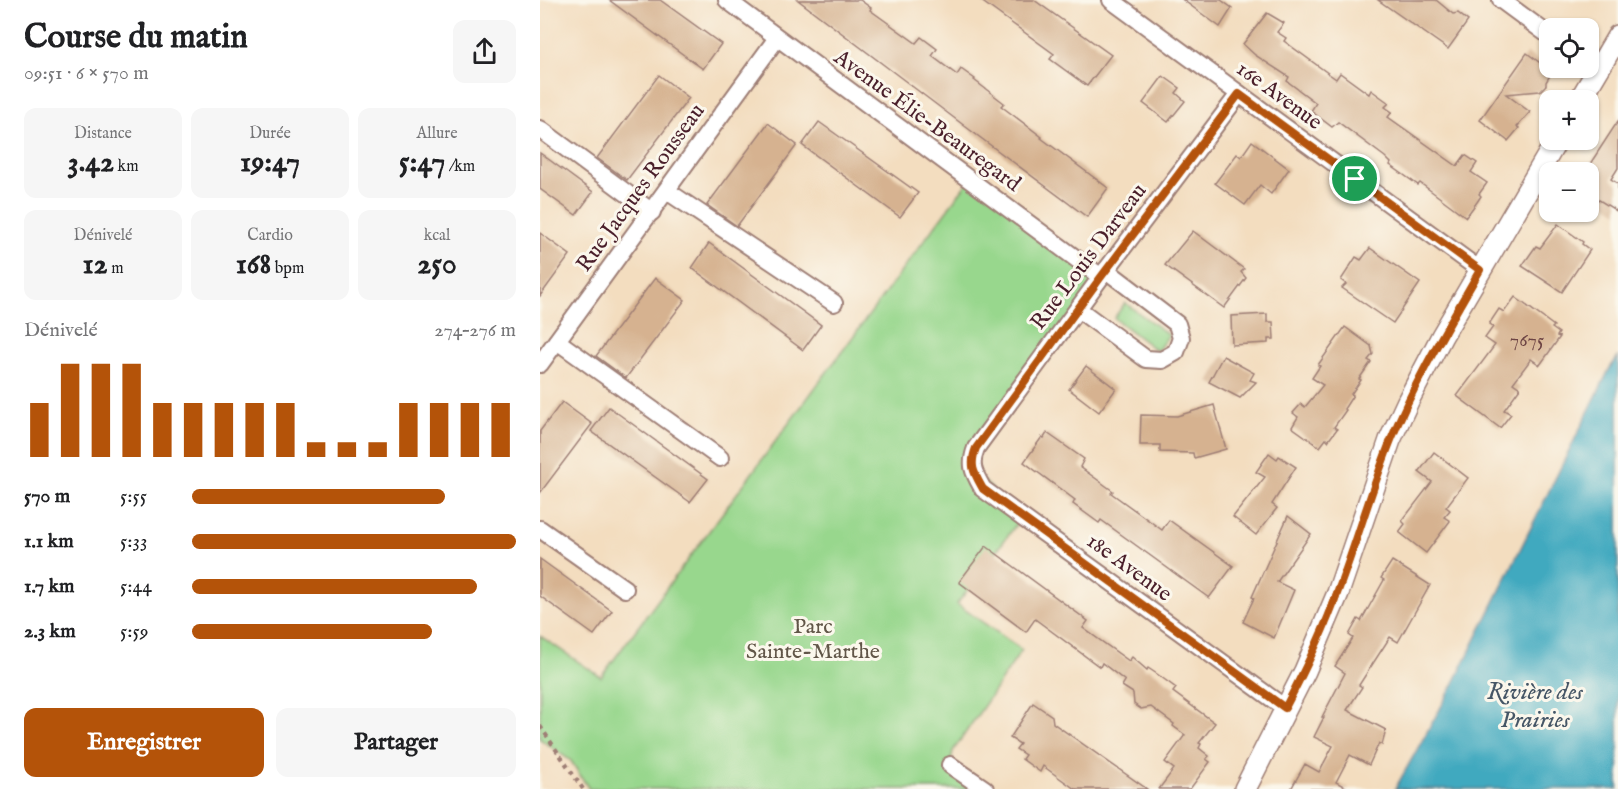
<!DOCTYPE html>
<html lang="fr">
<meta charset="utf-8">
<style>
:root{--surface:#fff;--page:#f6f6f6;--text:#202124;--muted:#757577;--accent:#b45309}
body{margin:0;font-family:"IM FELL English",serif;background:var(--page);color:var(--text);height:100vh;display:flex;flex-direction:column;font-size:22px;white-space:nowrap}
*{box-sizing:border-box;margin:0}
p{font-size:20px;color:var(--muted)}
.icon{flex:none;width:33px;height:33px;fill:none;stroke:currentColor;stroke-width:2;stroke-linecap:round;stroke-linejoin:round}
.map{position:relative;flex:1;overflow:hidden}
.drawer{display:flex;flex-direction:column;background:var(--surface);width:540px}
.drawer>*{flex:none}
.controls{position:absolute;left:999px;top:18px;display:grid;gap:12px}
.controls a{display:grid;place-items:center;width:60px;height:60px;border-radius:12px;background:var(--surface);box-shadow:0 2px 4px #0004;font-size:30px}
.pin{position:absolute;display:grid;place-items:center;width:51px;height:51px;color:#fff;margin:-26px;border:3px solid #fff;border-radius:50%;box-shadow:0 2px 6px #0007}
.round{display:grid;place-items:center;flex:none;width:63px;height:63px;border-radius:12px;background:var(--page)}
.headline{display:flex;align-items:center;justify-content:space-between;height:102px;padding:0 24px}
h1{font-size:33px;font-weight:700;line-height:45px}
.figures{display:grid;grid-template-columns:repeat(3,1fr);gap:9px;height:102px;padding:6px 24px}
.figures div{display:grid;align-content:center;border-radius:12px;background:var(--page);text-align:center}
.figures b{font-size:30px;font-weight:700}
.figures small{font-size:16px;font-weight:400}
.figures p{font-size:16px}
.chart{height:168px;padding:12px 24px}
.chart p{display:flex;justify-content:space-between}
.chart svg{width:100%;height:108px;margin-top:6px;stroke:var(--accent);stroke-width:6}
.primary-button{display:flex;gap:12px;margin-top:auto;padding:12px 24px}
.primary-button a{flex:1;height:69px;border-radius:12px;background:var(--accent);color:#fff;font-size:24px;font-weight:700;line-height:69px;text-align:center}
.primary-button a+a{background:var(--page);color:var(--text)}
ul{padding:0 24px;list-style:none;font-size:20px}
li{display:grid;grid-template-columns:96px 72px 1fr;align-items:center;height:45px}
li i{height:15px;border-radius:8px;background:var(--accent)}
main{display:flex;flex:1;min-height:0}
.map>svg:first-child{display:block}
.green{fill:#98d78d;stroke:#717b5c;stroke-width:1.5}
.water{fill:#3fa9bf;stroke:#446475;stroke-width:1.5}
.building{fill:#d6b290}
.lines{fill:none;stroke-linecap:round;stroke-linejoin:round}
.minor-casing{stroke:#9e7e75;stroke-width:20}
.tertiary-casing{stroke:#9e7e75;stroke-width:24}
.path{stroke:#9e7e75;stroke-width:4;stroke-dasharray:4.5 4.5;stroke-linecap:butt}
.minor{stroke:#fff;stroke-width:16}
.tertiary{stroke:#fff;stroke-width:21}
.route-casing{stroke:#fff;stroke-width:12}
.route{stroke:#b45309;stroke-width:8}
.labels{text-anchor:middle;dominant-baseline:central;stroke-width:6;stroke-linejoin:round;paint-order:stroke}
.number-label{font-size:20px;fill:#6d4444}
.street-label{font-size:22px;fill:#4a1f2b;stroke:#fbf7ec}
.park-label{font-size:22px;fill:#615648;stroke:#fbf7ec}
.water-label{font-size:24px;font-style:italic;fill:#465666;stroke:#fbf7ec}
</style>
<main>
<section class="drawer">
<div class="headline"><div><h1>Course du matin</h1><p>09:51 · 6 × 570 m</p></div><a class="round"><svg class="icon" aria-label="share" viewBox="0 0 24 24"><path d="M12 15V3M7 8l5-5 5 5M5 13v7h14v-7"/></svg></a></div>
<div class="figures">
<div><p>Distance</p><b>3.42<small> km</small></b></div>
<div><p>Durée</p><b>19:47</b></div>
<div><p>Allure</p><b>5:47<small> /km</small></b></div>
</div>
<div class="figures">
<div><p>Dénivelé</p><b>12<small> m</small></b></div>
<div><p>Cardio</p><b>168<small> bpm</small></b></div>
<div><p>kcal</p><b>250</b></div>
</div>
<div class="chart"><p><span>Dénivelé</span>274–276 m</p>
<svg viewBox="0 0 160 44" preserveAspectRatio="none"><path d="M5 44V22M15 44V6M25 44V6M35 44V6M45 44V22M55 44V22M65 44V22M75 44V22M85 44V22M95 44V38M105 44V38M115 44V38M125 44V22M135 44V22M145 44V22M155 44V22"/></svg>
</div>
<ul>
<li><b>570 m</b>5:55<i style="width:78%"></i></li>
<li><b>1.1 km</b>5:33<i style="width:100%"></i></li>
<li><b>1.7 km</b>5:44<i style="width:88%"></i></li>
<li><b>2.3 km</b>5:59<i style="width:74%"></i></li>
</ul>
<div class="primary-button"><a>Enregistrer</a><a>Partager</a></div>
</section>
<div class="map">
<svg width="1078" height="789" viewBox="0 0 1078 789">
<rect width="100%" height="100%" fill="#fbf7ec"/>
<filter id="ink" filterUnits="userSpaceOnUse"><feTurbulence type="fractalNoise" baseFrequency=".0167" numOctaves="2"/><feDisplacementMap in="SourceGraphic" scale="12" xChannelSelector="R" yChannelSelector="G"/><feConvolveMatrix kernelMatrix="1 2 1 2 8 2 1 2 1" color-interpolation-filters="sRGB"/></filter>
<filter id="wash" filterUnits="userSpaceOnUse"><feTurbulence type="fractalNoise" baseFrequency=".008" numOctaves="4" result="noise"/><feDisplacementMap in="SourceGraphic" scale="24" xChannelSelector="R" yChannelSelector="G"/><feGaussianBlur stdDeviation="1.35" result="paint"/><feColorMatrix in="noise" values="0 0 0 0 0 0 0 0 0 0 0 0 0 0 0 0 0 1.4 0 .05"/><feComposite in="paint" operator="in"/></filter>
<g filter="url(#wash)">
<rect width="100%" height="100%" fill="#f3ddbf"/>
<g class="green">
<polygon points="429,180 561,277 436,448 433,470 481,518 417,604 482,650 413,751 410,765 431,789 49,789 31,761 0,739 0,636 61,677"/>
<polygon points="585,303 629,335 617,351 574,318"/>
</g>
<polygon class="water" points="1078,357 1078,789 855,789 911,689 1070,368"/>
<g id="blocks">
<g class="building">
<polygon points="69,0 120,0 181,44 163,69"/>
<polygon points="258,0 320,0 331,8 330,10 376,43 381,37 397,49 392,56 417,75 421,69 435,79 434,80 464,103 461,106 502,137 501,138 568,188 547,217 430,130"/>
<polygon points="440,0 494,0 571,55 547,86 510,59 514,54"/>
<polygon points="643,0 681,0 692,8 680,27"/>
<polygon points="838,0 896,0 913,14 918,13 928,21 908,49"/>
<polygon points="727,13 744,23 737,32 746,38 744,41 796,79 800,73 829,94 831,90 849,103 845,107 852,112 848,117 917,166 925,155 937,163 931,172 947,183 939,194 941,196 937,202 926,217 887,188 880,183 878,185 850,165 851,163 845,157 798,122 792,127 771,111 776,103 747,81 749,77 715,55 703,44"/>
<polygon points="987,53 1012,72 1006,82 1006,85 1000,91 966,94 990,112 977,127 979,128 968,141 940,120"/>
<polygon points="119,75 149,98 87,180 57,158"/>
<polygon points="623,76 640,88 636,93 645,101 628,122 603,103"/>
<polygon points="1078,121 1078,168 1071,179 1078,184 1078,212 1048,193 1048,167"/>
<polygon points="279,122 378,193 360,217 262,145"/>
<polygon points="228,123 257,145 197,226 167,205"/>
<polygon points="712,141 749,169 731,194 720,185 705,205 675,183 697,154 701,157"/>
<polygon points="0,153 53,192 36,215 0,189"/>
<polygon points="1018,224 1043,242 1042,244 1050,250 1022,292 982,266 996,246 1000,248"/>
<polygon points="653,231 704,269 701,272 706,278 684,308 625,265"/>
<polygon points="0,233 30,255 0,296"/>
<polygon points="169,243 281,325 263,350 152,268"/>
<polygon points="830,248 880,283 853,323 802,288 806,284 801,280 816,257 821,260"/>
<polygon points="115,278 145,300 86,378 56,356"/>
<polygon points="975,297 1014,326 1012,328 1019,333 1017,336 1020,337 1000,365 991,359 973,383 980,388 964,410 971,414 960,428 917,396 955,345 945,338 953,327 949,324 959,309 964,312"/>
<polygon points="727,314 727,322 733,322 734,339 728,339 728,343 692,345 691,316"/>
<polygon points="805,327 831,346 833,354 828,360 831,362 819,379 821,380 811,394 813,395 804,409 806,410 794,427 797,429 788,441 786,439 780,447 752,427 758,417 753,413 761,404 765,407 783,385 772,378 780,366 778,365"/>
<polygon points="683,356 714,373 710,380 716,382 700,398 669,382"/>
<polygon points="546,366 576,389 559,412 529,389"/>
<polygon points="22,402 52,424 0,493 0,431"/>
<polygon points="674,405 686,449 654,458 653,453 620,452 620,445 600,445 601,415 637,416"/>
<polygon points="69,407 168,479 150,502 51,431"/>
<polygon points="507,433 544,459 540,467 573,491 571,493 622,530 629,520 693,566 669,598 561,520 559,523 533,504 535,500 484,462 502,437 504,438"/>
<polygon points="894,452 928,478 906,507 910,510 904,517 910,521 886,553 859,532 865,524 862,521 892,482 879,472"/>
<polygon points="729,453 737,459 739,456 756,467 732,504 737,508 716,535 693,517 725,477 716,472"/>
<polygon points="748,516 771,534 737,582 754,590 734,638 703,622 714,598 712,597"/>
<polygon points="446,546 548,621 543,628 589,661 592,657 607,670 608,668 617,674 636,688 633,692 675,723 659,743 661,744 659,748 669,756 666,759 670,762 650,789 619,789 634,769 625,762 645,735 633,726 634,724 611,707 601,709 594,704 593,693 582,686 585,681 562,663 560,667 495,619 486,632 419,582"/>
<polygon points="0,559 72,611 54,635 0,596"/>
<polygon points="852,561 890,585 858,642 850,637 819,685 822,687 807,710 846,730 842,745 839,743 829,765 810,755 796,782 809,789 751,789 765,764 779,772 793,746 774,737 784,717 782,717 805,673 795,666 813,638 809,635 818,619 821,621 844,580 841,578"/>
<polygon points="493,703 512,716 513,723 607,789 535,789 503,766 500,772 482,759 485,755 476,749 480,744 470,738"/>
</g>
</g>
</g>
<g filter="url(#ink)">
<use href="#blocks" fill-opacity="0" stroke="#9e7e75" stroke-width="1.5"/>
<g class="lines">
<defs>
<g id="minor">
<polyline points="187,0 561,277"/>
<polyline points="571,0 940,270"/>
<polyline points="961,0 1010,36"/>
<path d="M699,94L561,277L436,448C429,466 434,473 443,489L745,708"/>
<polyline points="0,129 112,212"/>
<polyline points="127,191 294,303"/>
<polyline points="538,309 606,359 622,360 636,352 641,338 637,324 566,270"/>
<polyline points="17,341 180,458"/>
<polyline points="0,364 237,38"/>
<polyline points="0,529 85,589"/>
<polyline points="410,765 445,789"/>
</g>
<g id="tertiary">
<polyline points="1040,100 1078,36"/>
<polyline points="705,789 765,671 781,633 798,593 850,440 868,401 902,336 1017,140"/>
</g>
</defs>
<use href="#minor" class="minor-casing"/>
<use href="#tertiary" class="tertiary-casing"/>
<polyline class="path" points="0,726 43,789"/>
<use href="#minor" class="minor"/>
<use href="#tertiary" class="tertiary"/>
</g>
</g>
<g class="lines" filter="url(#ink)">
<defs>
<path id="route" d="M699,94L940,270C908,326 875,381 851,440C831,490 817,541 798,591C784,631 765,670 745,708L443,489C434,473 429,466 436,448L561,277Z"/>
</defs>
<use href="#route" class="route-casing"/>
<use href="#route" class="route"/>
</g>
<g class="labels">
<g class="number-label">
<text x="987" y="340">7675</text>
</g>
<g class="street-label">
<text transform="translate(739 96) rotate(36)">16e Avenue</text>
<text transform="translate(387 121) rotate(36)">Avenue Élie-Beauregard</text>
<text transform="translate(101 188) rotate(-54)">Rue Jacques Rousseau</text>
<text transform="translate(549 257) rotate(-53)">Rue Louis Darveau</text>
<text transform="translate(589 568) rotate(36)">18e Avenue</text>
</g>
<g class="park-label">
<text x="273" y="627">Parc<tspan x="273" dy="25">Sainte-Marthe</tspan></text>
</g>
<g class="water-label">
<text x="995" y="692">Rivière des<tspan x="995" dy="28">Prairies</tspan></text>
</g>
</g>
</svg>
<div class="controls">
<a><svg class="icon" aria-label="locate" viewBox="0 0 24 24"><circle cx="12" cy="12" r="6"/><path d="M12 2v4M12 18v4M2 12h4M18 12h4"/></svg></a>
<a>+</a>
<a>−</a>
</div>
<div class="pin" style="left:815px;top:179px;background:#1e9e55"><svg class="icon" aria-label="arrive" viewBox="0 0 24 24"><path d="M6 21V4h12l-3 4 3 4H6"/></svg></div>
</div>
</main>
